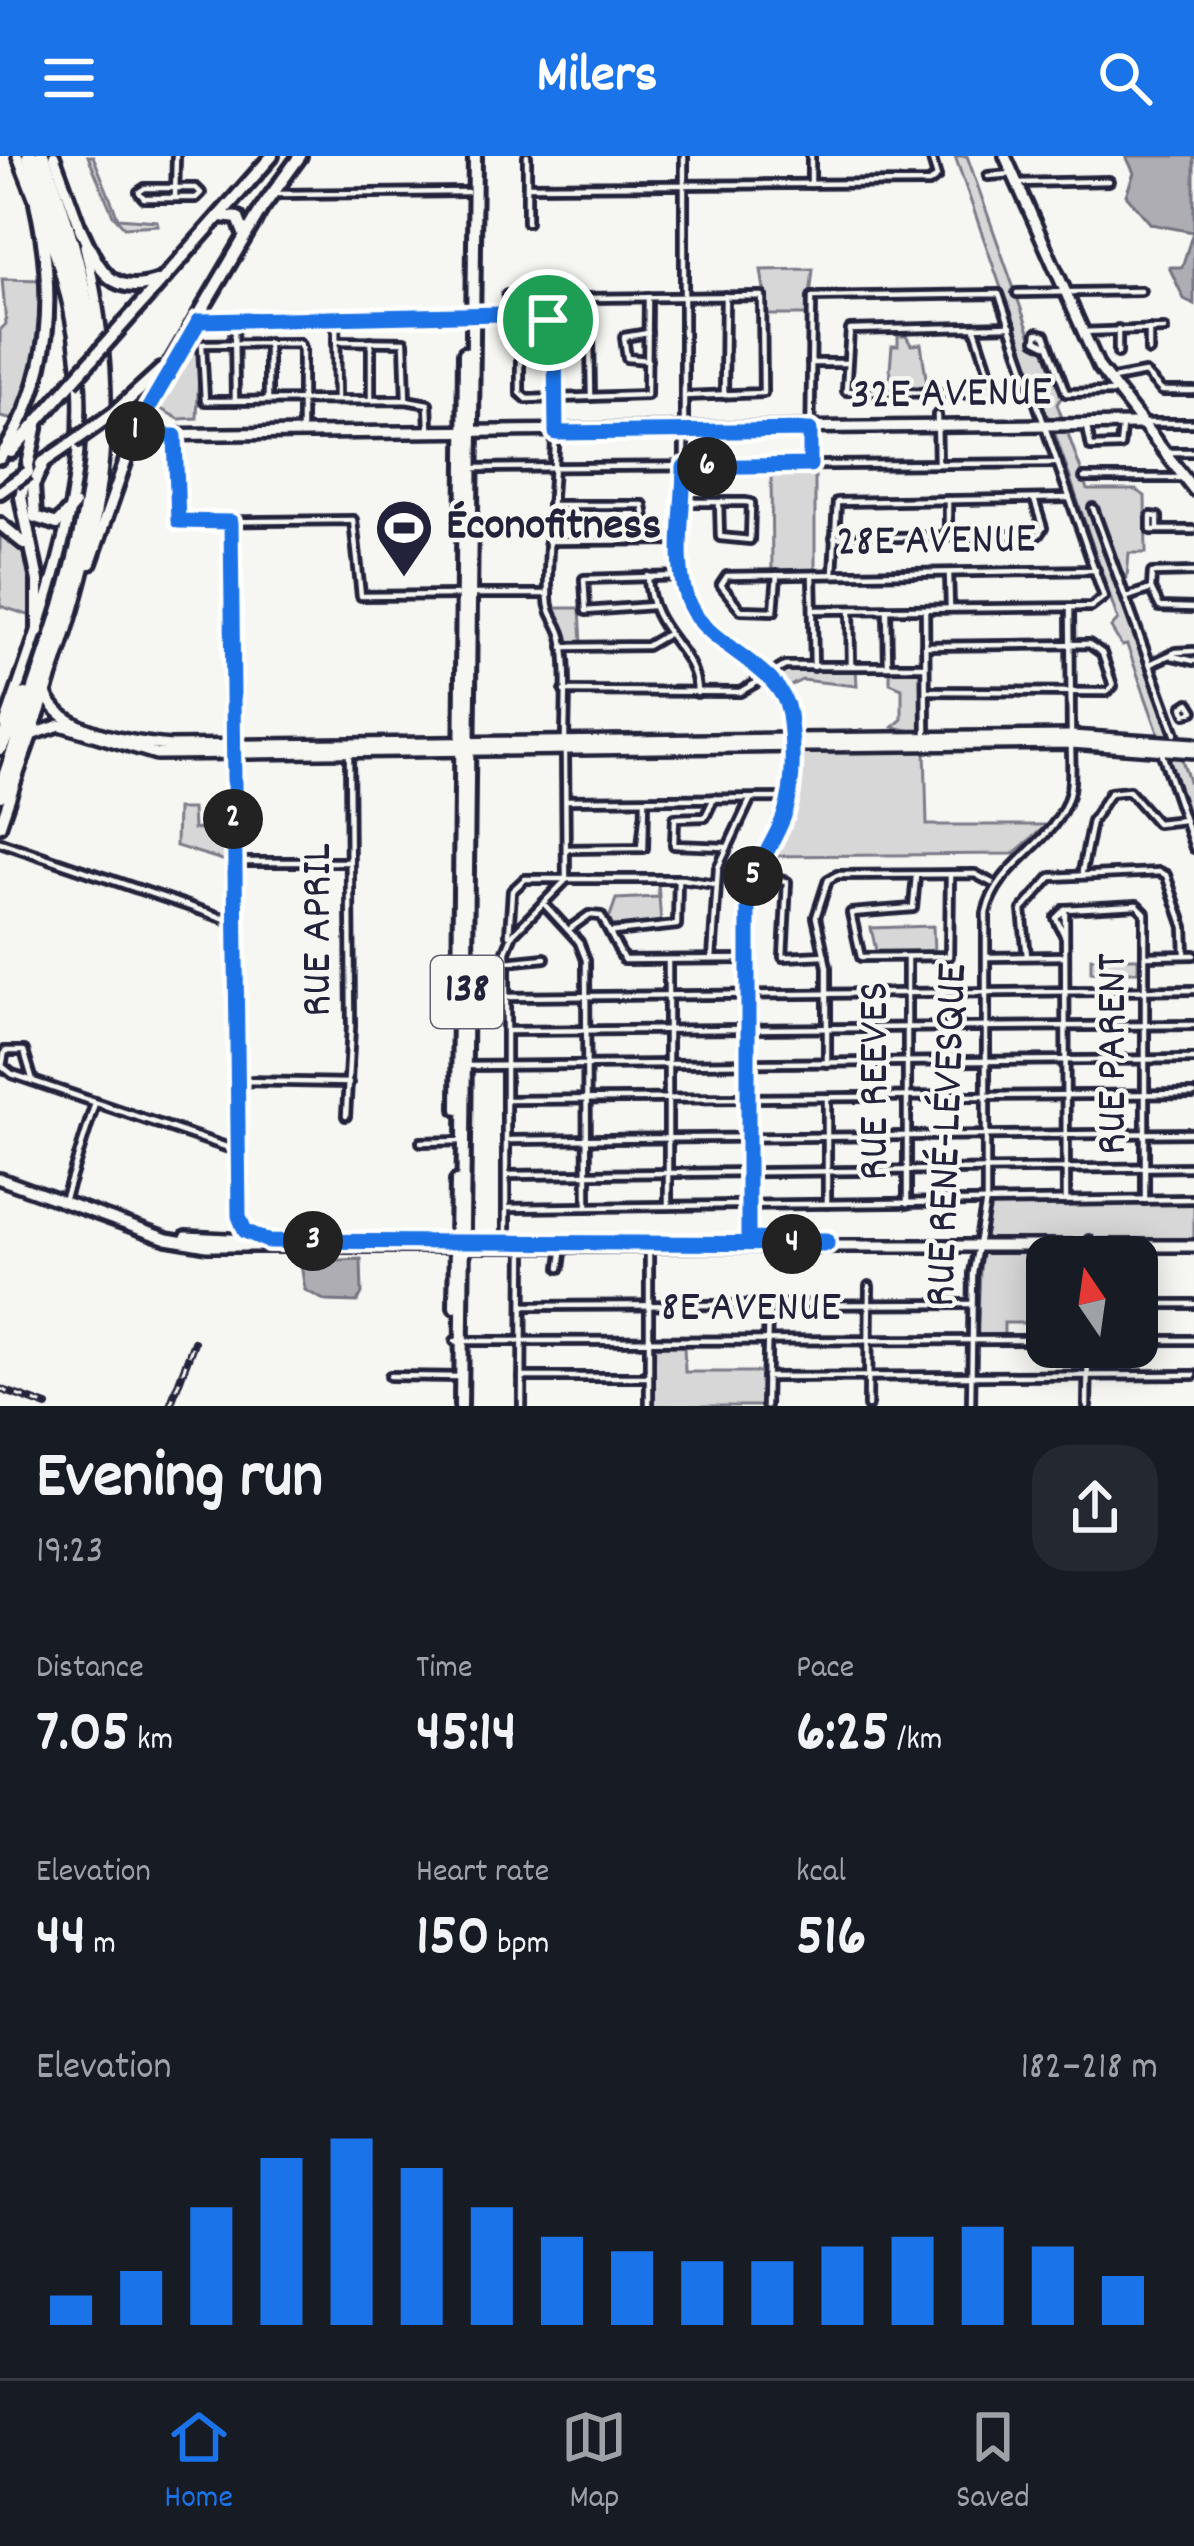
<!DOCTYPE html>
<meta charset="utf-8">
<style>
:root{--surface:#171b24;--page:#242831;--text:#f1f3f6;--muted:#9ea1a6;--line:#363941;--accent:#1a73e8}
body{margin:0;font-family:Dekko,sans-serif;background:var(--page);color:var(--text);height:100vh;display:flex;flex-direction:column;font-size:45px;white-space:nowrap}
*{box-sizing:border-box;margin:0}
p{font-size:39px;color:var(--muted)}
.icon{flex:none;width:66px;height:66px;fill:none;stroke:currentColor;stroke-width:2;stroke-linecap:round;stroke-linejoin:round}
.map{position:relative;height:1250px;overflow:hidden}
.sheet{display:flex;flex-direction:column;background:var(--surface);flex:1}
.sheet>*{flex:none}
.needle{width:78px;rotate:347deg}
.tools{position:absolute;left:1026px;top:1080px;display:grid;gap:24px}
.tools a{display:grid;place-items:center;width:132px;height:132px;border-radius:24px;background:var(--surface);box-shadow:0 6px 30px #0003;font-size:60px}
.pin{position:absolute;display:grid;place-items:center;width:102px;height:102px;color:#fff;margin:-51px;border:6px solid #fff;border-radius:50%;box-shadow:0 3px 12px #0007}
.km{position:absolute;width:60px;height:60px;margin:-30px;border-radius:50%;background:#222;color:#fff;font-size:33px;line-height:60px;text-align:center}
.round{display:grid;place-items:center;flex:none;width:126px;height:126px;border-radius:36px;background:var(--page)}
.overview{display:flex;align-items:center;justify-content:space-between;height:204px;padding:0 36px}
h1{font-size:66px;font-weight:700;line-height:90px}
.figures{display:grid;grid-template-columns:repeat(3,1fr);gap:18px;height:204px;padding:12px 36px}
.figures div{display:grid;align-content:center}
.figures b{font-size:60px;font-weight:700}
.figures small{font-size:33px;font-weight:400}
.figures p{font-size:33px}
.chart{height:336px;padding:24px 36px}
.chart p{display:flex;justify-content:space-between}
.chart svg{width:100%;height:216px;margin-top:12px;stroke:var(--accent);stroke-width:6}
header{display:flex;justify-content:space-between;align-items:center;height:156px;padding:0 36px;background:var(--accent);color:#fff;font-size:54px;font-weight:700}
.tabs{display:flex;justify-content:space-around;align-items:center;height:168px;border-top:3px solid var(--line);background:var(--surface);font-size:33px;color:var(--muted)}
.tabs a{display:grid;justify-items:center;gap:6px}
.tabs .on{color:var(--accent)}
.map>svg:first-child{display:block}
.green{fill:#d7d7d7;stroke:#7c7c89;stroke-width:3}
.water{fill:#adadb3;stroke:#757583;stroke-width:3}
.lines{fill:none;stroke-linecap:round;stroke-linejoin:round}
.street-casing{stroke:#22223b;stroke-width:14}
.secondary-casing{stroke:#22223b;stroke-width:18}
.primary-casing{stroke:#22223b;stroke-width:20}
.highway-casing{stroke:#22223b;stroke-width:22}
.street{stroke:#f6f6f2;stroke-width:4.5}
.secondary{stroke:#f6f6f2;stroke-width:9}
.primary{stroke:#f6f6f2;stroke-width:10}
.highway{stroke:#f6f6f2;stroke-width:14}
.rail-casing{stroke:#22223b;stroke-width:8}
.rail{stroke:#f6f6f2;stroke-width:3;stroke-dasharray:9;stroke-linecap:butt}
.primary-bridge-casing{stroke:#22223b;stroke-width:20;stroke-linecap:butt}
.primary-bridge{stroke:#f6f6f2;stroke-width:10}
.route-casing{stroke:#fff;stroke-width:24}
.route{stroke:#1a73e8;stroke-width:15}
.labels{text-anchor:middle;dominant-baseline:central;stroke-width:9;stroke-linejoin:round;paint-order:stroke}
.shield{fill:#f6f6f2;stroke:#626272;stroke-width:3}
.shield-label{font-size:42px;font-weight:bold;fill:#22223b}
.street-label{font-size:45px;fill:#22223b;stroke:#f6f6f2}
.poi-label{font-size:45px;font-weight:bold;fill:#22223b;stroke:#f6f6f2;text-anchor:start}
</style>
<header><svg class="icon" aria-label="menu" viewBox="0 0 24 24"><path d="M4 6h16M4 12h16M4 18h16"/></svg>Milers<svg class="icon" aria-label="search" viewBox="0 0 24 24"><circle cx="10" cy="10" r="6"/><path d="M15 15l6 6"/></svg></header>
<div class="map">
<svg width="1194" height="1250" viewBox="0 0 1194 1250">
<rect width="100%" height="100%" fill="#f6f6f2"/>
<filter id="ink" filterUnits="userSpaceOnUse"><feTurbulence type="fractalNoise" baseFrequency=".00833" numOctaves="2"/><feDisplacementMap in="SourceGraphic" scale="24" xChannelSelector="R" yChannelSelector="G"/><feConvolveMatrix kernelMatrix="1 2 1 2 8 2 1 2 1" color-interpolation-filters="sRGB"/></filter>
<g filter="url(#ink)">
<g class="green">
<polygon points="88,0 93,0 118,62 157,65 158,69 124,71 113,59"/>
<polygon points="955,0 967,0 1030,178 1045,192 1063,239 1057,248 1064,267 1048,267"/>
<polygon points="813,113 808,159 768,159 761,114"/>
<path d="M2,123L43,124C45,157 40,244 14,264L0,261V174L6,168Z"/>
<polygon points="201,168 197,262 179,263 150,247"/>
<polygon points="898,180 906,180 911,189 921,188 928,235 888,236 892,190 898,190"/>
<polygon points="1054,275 1067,275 1088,334 1136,334 1145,340 1146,397 1129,397 1127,422 1119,428 1173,583 1160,582 1127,489 1122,490 1111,472 1118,464"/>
<polygon points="771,312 815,312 815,416 772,416"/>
<path d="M0,372C33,394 33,424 34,461L0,450Z"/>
<polygon points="552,452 580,452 582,488 568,487"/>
<polygon points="856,512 857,530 802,524 782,534 770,522 788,513"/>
<polygon points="890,513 922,513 922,577 893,571 902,563 902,532 890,527"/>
<polygon points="925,592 927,669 1047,669 1013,698 764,700 788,657 793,593"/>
<polygon points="1165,598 1180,598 1194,640 1194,682"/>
<polygon points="177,653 192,653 193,673 229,675 229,706 176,690"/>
<polygon points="658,726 661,768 612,770 609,763 616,743 658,741"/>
<polygon points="933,770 934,798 877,799 871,772"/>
<rect x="1091" y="802" width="47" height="14"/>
<polygon points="1194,1043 1194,1085 980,1084 986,1045"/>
<polygon points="981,1093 1085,1093 1085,1101 1047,1101 1047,1167 1004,1167 1004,1180 977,1181"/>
<polygon points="655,1188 684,1188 685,1216 763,1216 762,1250 653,1250"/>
</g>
<g class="water">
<polygon points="1126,0 1194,0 1194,148 1184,143 1169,111 1182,111 1193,76 1151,68 1126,39 1134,17"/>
<polygon points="361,1103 362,1138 357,1146 326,1145 305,1134 301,1108 310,1113 317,1105"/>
</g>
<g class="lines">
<defs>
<g id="street">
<path d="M684,0V430C700,502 787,499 790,582"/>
<polyline points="811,0 811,28"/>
<polyline points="988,20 1012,18"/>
<polyline points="1016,27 1109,25"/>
<polyline points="527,30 929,27 937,21 931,0"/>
<polygon points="145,32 196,32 201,37 196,42 144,42 139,36"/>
<polyline points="278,38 467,36"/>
<polyline points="175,42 176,0"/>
<polyline points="527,66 527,0"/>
<path d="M534,125C574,236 546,330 548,442C548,460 561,468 563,485C568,517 565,553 565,586"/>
<polyline points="1017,137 1141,135"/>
<polyline points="507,139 520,195 520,237 527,243 647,239 648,141"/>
<polyline points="336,162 337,244"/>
<polyline points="234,163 235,245"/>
<polyline points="198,166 546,157"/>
<polyline points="975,173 993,228 988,238 846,235 850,174 1011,170"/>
<polyline points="1118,173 1118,197"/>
<polyline points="1149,173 1149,195"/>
<polyline points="1082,176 1164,173"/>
<polyline points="648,177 624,181 627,202 648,204"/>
<polyline points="336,185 404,186 406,244"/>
<polyline points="371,185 371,244"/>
<polyline points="268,186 268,244"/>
<polyline points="1046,189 1036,184 1037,177 1045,179 1066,237 1114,236"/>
<polyline points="811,207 846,207"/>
<polyline points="1108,224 1145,217 1162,235 1194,235"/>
<polyline points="724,239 725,140"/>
<polyline points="591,241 590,182 582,149 586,142 762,140 763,237 684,240"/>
<polyline points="937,259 938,308"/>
<polyline points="1146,267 1194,267"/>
<polyline points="1087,271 1091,291 1120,290 1122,271"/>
<path d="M302,273V194L299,187L202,188L205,245H208C274,244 340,244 406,244L428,248L429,272"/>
<polyline points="175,280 179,366 353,364 361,440 458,439"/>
<polyline points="1168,296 1194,296"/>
<polyline points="810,309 812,141 999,138 1104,441 1091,451 813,454"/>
<polyline points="476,312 1058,307"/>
<polyline points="1084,322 1180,322"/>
<polyline points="948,344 948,380"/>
<polyline points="684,346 746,346 751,347 750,384 720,381 719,346"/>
<polyline points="551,349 643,349 648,384"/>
<polyline points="1093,352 1175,578"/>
<polyline points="231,366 232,588"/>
<polyline points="1158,374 1158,361 1151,360 1151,374 1194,374"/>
<polyline points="834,382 1038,379 1043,372 1034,343"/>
<polyline points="548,385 683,384"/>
<polyline points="949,417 950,452"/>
<polyline points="833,418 837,346 1069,342"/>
<polyline points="777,419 774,455 741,454 721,429 727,420 1096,414"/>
<path d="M648,420C649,478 697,491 697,537"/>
<polyline points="812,420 814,511"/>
<polyline points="1151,433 1160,451 1194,452"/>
<polyline points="469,438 548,438"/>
<polyline points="1127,441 1151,433 1152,417 1194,416"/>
<polyline points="652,450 586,455 584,423 683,420"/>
<polyline points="1070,452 1071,579"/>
<polyline points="925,453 926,579"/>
<polyline points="850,454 851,508"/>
<polyline points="887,455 888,510"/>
<polyline points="925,490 1089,488 1102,497 1113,530 1107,536 926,535"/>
<polyline points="563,491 647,490 666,479"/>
<polyline points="1172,500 1194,505"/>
<polyline points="1150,508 1176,496 1194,495"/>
<polyline points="564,535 740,536 785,510 925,510"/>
<polygon points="1189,547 1194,555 1186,558 1183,551"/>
<polyline points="1161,595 1194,692"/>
<polyline points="232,600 239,1056"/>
<polyline points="714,642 705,661 675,662 674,689 726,691"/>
<polyline points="566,644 789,642"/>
<polyline points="0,686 235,766"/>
<polyline points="641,692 644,662"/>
<polyline points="566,693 644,692 645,644"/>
<polyline points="235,706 349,706"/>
<polyline points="1082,716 1092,665 1110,637 1129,635 1157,667 1184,664"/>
<polyline points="757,717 787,726 783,801 825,799"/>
<polyline points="916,720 913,752 851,757 861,801 949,800 950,719"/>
<polyline points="545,749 579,786 586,804 587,1051"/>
<polyline points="1065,753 1137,749 1145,757 1145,1044"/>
<polyline points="571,772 589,759 601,760 624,804 748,803"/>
<polyline points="613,776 677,769 678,723"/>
<polyline points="509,779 512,735 525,723 682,723 715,728"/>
<polyline points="1065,781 1056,762 1065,753 1066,1045"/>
<polyline points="1027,800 1022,754 1051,721 1159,716 1166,719 1184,771 1185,799"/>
<polyline points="1146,800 1194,799"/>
<polyline points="987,801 1065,800"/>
<polyline points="907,802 907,1048"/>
<polyline points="712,803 718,712 750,644"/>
<polyline points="668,804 668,1050"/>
<polyline points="506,806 545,802"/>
<polyline points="507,841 1194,834"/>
<polyline points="507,875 1194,869"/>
<polyline points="827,907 827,811 816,761 828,724 837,719 975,718 992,727"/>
<polyline points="468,910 1194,903"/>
<polyline points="33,925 24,895 5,895 2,910 12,918 238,995"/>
<polyline points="236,925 349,927"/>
<polyline points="507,944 1194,938"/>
<polyline points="346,960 351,871 349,594"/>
<polyline points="510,984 1194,977"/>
<polyline points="421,986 464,985"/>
<polyline points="507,1019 1194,1011"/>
<polyline points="64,1045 95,947"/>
<polyline points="827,1048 827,942"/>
<polyline points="507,1052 1194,1043"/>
<path d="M748,1088V745C758,682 793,669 790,594"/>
<polyline points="506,1089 506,795 513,778 566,724 565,597"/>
<polyline points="1089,1101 1089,1084"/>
<polyline points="560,1112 563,1089"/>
<polyline points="1137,1148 1194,1148"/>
<polyline points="523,1150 972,1148"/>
<polyline points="1137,1184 1194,1184"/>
<polyline points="455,1185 1047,1184"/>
<polyline points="390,1220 461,1221"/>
<polyline points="522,1221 649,1221"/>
<polyline points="766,1221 1194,1219"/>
<polyline points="522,1250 523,1085"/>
<polyline points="649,1250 649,1084"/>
<polyline points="766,1250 768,1148"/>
<polyline points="868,1250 869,1130"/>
<path d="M971,1250L973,1117L986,1045V757C997,706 1055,688 1069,639C1073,624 1071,606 1071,590"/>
<polyline points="1087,1250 1088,1191"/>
</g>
<g id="secondary">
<polyline points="54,0 81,74"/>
<polyline points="1005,0 1099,211 1194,334"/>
<polyline points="133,279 1140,268"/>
<path d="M46,537C59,577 132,586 170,590L1071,580L1194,588"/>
<path d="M5,568C59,414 107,286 62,121C51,79 33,40 18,0"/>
<polyline points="31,579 60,569 156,598 1071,587 1194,596"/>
<path d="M0,670C72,456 140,321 85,90"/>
<polyline points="0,1023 167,1083 207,1090 1194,1090"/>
<polyline points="239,1059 246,1075 257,1083"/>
<polyline points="186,1081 271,1085"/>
</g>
<g id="primary">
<polyline points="220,60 238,62 245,80"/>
<path d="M80,72C98,111 110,143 159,125"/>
<polyline points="111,182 272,0"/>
<polyline points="115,256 161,214"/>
<polyline points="37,268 21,341 38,425 38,475"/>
<polyline points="11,296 72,226"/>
<path d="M0,302C53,223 56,138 36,47"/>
<polyline points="44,306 33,329 35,361 57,368 74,349"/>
<polyline points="41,308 73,286"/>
<polyline points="0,336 14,326"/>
<polyline points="0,368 25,388"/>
<polyline points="90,407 144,252 262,52 300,0"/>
<polyline points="458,953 465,197"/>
<polyline points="455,1151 457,1025"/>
<polyline points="461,1250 475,0"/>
</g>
<g id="highway">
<polyline points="30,0 70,114 88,214"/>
<polyline points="0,591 25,540"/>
<path d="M0,638C87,382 143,268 42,0"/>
</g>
</defs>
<use href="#street" class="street-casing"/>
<use href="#secondary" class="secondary-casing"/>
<use href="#primary" class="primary-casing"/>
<use href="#highway" class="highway-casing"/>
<use href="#street" class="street"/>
<use href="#secondary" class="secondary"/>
<use href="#primary" class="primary"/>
<use href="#highway" class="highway"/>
<defs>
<g id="rail">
<polyline points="0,1233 47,1250"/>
<polyline points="170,1250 194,1186"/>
</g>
</defs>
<use href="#rail" class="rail-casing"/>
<use href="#rail" class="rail"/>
<defs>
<g id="primary-bridge">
<polyline points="72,226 111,182"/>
<polyline points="73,286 115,256"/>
<polyline points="14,326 28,316"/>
</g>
</defs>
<use href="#primary-bridge" class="primary-bridge-casing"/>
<use href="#primary-bridge" class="primary-bridge"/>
</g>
</g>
<g class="lines" filter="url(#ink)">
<defs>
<path id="route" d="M546,157L555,188L556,277L810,274V309L684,311C684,351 672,413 690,450C710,492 782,510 789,558C793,589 795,630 784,660C773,690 753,712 748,745V1083L827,1084V1088L268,1085L245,1075L239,1060L231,366L178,365L175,280L133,279L199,165Z"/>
</defs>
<use href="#route" class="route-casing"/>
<use href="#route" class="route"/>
</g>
<defs>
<symbol id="stadium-pin" viewBox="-11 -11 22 30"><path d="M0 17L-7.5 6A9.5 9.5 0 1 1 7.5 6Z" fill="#22223b" stroke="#f6f6f2"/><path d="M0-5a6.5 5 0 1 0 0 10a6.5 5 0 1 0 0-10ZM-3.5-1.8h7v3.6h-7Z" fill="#fff"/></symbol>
</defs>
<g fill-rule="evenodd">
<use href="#stadium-pin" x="371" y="339" width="66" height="90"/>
</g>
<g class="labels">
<rect class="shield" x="431" y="800" width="72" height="72" rx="9"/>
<g class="shield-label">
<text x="467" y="836">138</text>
</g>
<g class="street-label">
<text transform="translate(951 240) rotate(-1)">32E AVENUE</text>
<text transform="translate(936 387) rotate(-1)">28E AVENUE</text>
<text transform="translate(320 774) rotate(-90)">RUE APRIL</text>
<text transform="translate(1115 898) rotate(-90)">RUE PARENT</text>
<text transform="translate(877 925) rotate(-90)">RUE REEVES</text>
<text transform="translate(949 979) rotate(-88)">RUE RENÉ-LÉVESQUE</text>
<text x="751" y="1154">8E AVENUE</text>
</g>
<g class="poi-label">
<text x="446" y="372">Éconofitness</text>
</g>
</g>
</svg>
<div class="tools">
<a><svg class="needle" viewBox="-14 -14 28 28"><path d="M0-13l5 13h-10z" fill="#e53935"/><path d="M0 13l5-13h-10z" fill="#9ea1a6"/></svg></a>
</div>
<div class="pin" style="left:548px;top:164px;background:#1e9e55"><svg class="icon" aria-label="arrive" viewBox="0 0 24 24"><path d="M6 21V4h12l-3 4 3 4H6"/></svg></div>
<b class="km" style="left:135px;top:275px">1</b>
<b class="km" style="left:233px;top:663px">2</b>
<b class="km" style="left:313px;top:1085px">3</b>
<b class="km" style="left:792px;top:1088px">4</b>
<b class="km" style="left:753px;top:720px">5</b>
<b class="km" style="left:707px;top:311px">6</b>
</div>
<section class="sheet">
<div class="overview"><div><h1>Evening run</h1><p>19:23</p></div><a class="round"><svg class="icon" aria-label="share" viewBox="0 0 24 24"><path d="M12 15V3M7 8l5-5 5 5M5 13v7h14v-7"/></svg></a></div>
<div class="figures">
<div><p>Distance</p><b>7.05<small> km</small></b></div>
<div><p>Time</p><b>45:14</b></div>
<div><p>Pace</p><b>6:25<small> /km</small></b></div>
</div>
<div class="figures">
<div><p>Elevation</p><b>44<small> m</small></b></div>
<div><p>Heart rate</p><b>150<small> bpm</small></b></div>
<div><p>kcal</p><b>516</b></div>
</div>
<div class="chart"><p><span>Elevation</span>182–218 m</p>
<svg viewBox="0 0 160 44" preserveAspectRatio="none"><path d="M5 44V38M15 44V33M25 44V20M35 44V10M45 44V6M55 44V12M65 44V20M75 44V26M85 44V29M95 44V31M105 44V31M115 44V28M125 44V26M135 44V24M145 44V28M155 44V34"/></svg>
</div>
</section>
<nav class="tabs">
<a class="on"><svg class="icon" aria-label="home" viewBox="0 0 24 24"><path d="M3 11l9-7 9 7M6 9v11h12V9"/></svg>Home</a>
<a><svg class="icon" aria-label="map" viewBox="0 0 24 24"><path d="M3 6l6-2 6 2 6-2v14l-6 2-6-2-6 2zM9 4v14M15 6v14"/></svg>Map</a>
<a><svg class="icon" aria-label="saved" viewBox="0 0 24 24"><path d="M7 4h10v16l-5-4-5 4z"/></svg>Saved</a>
</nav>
